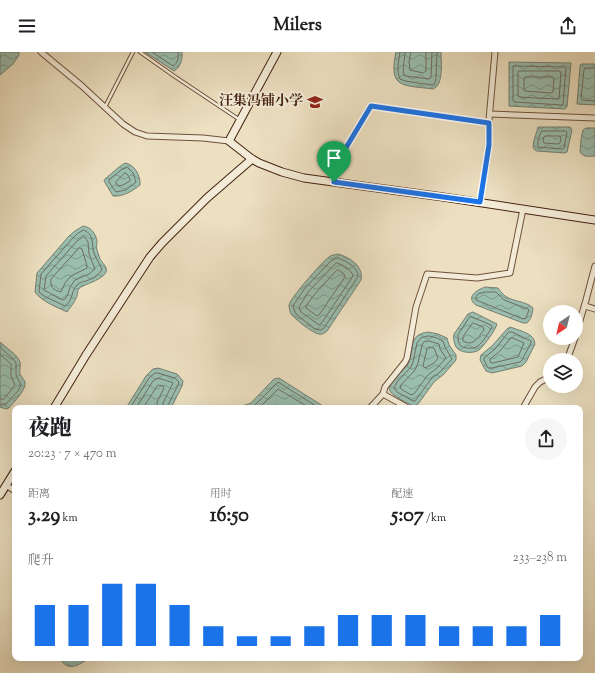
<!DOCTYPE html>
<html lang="zh">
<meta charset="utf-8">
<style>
:root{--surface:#fff;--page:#f6f6f6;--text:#202124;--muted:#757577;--accent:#1a73e8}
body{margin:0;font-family:"Sorts Mill Goudy","Noto Serif SC",serif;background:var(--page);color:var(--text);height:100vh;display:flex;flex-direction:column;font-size:15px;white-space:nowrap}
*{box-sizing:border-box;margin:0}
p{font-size:13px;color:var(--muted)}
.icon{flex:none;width:22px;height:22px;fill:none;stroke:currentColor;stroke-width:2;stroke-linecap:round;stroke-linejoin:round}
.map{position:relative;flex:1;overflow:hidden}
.side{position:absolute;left:12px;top:353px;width:571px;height:256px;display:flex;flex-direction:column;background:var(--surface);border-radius:8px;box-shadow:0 4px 16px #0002}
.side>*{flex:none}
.needle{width:26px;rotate:215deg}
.tools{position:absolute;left:543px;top:253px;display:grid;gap:8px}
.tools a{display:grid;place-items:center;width:40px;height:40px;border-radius:50%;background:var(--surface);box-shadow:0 4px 16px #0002;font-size:20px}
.pin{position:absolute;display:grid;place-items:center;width:34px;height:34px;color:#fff;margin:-41px -17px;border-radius:50% 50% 50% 0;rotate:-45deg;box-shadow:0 0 4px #0007}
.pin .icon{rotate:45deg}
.round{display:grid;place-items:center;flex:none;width:42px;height:42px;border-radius:21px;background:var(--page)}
.summary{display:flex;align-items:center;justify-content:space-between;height:68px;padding:0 16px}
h1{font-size:22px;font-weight:800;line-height:30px}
.figures{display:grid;grid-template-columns:repeat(3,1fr);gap:6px;height:68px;padding:4px 16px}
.figures div{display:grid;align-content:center}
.figures b{font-size:20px;font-weight:800}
.figures small{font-size:11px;font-weight:400}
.figures p{font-size:11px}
.chart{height:112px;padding:8px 16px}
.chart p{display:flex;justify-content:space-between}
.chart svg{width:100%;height:72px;margin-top:4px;stroke:var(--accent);stroke-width:6}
header{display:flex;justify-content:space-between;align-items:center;height:52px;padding:0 16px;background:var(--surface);font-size:18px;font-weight:800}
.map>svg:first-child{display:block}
.water{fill:url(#water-waves);stroke:#777f6f}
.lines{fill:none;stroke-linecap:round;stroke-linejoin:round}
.shore{stroke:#6e6f60;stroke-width:1}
.lane-casing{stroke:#6e513d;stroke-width:4.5}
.street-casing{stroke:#6e513d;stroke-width:7}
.secondary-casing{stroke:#442111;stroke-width:9}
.lane{stroke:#f3ebd7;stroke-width:2.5}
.street{stroke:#f3ebd7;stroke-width:5}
.secondary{stroke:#f3ebd7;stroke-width:7}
.route-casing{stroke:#fff;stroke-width:8}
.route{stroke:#1a73e8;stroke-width:5}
.labels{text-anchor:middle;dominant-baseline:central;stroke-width:4;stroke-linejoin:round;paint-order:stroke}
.poi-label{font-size:14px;font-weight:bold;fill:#442111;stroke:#f3ebd7;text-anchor:end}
</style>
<header><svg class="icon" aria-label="menu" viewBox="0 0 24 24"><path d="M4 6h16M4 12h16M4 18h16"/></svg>Milers<svg class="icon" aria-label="share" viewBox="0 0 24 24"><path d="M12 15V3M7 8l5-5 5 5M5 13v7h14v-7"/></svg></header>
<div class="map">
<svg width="595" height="621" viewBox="0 0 595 621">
<defs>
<pattern id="water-waves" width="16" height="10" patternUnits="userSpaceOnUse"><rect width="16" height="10" fill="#99bdae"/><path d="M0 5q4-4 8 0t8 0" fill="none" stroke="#7e998c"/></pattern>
</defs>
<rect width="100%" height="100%" fill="#ece0c1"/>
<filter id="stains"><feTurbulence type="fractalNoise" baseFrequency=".005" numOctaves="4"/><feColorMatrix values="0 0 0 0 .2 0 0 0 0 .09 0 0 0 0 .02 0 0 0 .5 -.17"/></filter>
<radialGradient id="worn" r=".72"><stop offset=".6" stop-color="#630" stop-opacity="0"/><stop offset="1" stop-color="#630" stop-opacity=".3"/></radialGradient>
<g class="water">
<polygon points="0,0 19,0 19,3 13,12 0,23"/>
<path d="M145,0H182C183,7 180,16 174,19Z"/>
<path d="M396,0H441C441,10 444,33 433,37C403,33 388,37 396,0Z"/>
<polygon points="509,10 571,11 567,55 565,57 509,54"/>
<polygon points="581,12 595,12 595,53 577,52 580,14"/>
<path d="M538,75H570L572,78L567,100L565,101L537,99C536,99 535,98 534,97C531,94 537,80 538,75Z"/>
<path d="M586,76H595V104C589,104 584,106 580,100L581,87L583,78Z"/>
<path d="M125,111C134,112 141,124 140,133C133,139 122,145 113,144L104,129L105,127L119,115Z"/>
<path d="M83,174C91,175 96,182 97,189C97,192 96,195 97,198C98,201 99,204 100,207C102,211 108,215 106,220C103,227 89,231 83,234C77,236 78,240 77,244C76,248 70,256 67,260C57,255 42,250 35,240L37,221L69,184L75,179Z"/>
<path d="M338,202C349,205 364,214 361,228L327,279C324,281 322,283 319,282C312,281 295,267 291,262C290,260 289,256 289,253C291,245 322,210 329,205C331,203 335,203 338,202Z"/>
<path d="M485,235L498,236C500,239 503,242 505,244C514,250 526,249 533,256C532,262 532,266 527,271H523L476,253C465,245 477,238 485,235Z"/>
<path d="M473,260L497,272C496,277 484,294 479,298C473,302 460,301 456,295C454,291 453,286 454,282L468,262Z"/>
<path d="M510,275L513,276C521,279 535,282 535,292L526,310L522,314L492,321L486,319L480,308L481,303L492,294L507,277Z"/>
<path d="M428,280L438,282L447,286L449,293L456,303V308L444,322L434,330L418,352L414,354C409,352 392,344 390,339C387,329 403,320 407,314C416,299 406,283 428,280Z"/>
<path d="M0,290C5,295 18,303 20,310C21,314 19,318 20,322C21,325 24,327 25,330C27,337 13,351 9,356L6,357L0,355Z"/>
<polygon points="158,316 177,322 183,329 182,334 171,356 126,356 146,324 153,317"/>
<path d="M279,326L326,356H239C242,353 247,353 251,351L274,327Z"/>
<path d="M59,606H90C77,613 70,621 59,606Z"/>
</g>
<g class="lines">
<g class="shore">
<path d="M152,0L173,14C178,11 179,5 178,0"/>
<path d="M400,0C399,9 396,18 400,27L405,29L432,33L435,31L436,26L437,0"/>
<path d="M405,0C405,8 402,15 404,23L406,24L429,27L431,25L432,0"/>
<polyline points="411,0 409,10 410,18 423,21 426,19 426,0"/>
<polygon points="514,14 565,15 566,16 563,52 562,53 514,50 513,48 513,16"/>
<polyline points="595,16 585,16 584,18 581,46 583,48 595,49"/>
<polygon points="519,19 560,19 561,21 559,47 557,47 519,45 518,43 518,21"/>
<polygon points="525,25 553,25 554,27 553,40 551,41 525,39 524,38 524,27"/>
<path d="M542,79H566L567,81L564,96L562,97L538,95C537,90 539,83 542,79Z"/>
<polygon points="546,84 560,84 561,86 560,91 558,92 544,91 543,88 544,85"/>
<polygon points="127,115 133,121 136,130 126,138 116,140 109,130 109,128 121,118"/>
<polygon points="125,121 127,122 130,127 130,129 123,133 118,134 116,131 116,130"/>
<path d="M84,178C95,183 91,192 94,201C96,207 100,212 102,218C98,223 92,227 86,229C83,230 80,230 77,233C71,239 73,249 65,254L44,244L39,240L41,222L72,187L77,182Z"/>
<polygon points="83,185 85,185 88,190 89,202 95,217 89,222 75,228 70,235 68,242 65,247 63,248 44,238 46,224 76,190"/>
<path d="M80,196L82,197L87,214V216L71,224L65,231L61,240C53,238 50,235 51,227L78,197Z"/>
<path d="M337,206C343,207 355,214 357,220C359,222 358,223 357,226L324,276L321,278L315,277L297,263L295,260L293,254L305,236L331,209Z"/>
<path d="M337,211C343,213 352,218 353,224L321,272L319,273L301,260L299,255L309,239L334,213Z"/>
<polygon points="338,218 344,222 345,225 319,263 317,264 306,256 306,254 314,243 336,219"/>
<polygon points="486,240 496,240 504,248 528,257 529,258 526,266 523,267 476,248 476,245 478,242"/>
<path d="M470,265H472L491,273L492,275C489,280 483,290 478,294C474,297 463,297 460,293C458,290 458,286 458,283Z"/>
<path d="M473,271L483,275L484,278C478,285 474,295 463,289V285Z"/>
<polygon points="509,280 512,280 529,288 531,289 531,291 522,308 520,310 492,316 488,316 484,308 484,306 495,297"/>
<polygon points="429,284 437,286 443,289 445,295 452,307 441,319 431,327 415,349 413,349 397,340 394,336 397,330 411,315 413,310 417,291 421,286"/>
<polygon points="511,286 513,286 524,291 518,305 493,311 491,311 490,309 490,307 499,300"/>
<polygon points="429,289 439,292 440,297 446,306 438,315 427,324 414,342 411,343 401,337 400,334 415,318 418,311 422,293 424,290"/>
<polyline points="0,295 15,309 16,311 16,323 21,333 18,339 6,352 0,352"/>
<polygon points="429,295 434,296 438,306 434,311 425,316 423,314 427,297"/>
<polyline points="0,302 11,312 11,324 15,333 4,347 0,347"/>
<polyline points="130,356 149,326 155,321 158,321 175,326 179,330 178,333 168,353 168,356"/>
<polyline points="136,356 153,329 158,326 171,330 173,331 163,351 163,356"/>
<polyline points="143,356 157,334 159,333 163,334 164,336 157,350 157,356"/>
<polyline points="250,356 254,354 278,330 319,356"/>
<polyline points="259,356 278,337 310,356"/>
</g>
<defs>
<g id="lane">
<polyline points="140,0 174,24 240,68"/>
<polyline points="105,55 133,0"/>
<polyline points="335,129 338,109 371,54 488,71"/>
</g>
<g id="street">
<polyline points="41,0 82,34 123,72 135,80 147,84 203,86 229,89"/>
<polyline points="490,62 595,66"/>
<polyline points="480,151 489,93 489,68 495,0"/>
<polyline points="585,254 595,257"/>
<polyline points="576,282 586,248 595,214"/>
<polyline points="567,308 575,286"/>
<polyline points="383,342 408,356"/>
<polyline points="370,356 383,342 385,335 405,310 407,306 416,255 427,222 477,226 510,221 523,157"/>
<polyline points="523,356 535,335 540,330 550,325"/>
<polyline points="6,433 15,439"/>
</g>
<g id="secondary">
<polyline points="277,0 229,89 252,107 259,111 282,120 304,126 443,145 595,168"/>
<polyline points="54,356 86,303 129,237 150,205 162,191 207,146 252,107"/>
<polyline points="0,443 15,419"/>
</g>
</defs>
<use href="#lane" class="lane-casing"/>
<use href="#street" class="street-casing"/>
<use href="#secondary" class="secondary-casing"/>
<use href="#lane" class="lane"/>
<use href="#street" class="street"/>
<use href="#secondary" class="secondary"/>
</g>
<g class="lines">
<defs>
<polygon id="route" points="371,54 489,71 489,93 480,150 334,130 338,109"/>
</defs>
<use href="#route" class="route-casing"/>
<use href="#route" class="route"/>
</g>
<defs>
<symbol id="school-bare" viewBox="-9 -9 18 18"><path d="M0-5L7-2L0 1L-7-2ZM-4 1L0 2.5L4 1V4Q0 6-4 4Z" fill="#8f2418" stroke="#f3ebd7" stroke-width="2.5" paint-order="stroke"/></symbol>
</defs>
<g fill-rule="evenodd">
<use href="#school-bare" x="304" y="39" width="22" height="22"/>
</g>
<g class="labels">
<g class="poi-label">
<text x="303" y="50">汪集冯铺小学</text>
</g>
</g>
<rect width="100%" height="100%" filter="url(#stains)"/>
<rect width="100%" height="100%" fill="url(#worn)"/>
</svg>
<div class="tools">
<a><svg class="needle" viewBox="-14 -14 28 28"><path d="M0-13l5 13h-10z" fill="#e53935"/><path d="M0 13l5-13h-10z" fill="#757577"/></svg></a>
<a><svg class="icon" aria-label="layers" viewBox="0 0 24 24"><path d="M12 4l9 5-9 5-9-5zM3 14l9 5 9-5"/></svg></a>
</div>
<div class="pin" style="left:334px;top:130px;background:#1e9e55"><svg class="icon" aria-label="arrive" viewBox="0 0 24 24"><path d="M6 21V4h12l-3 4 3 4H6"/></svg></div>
<section class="side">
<div class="summary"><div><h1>夜跑</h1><p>20:23 · 7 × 470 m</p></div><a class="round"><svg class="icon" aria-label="share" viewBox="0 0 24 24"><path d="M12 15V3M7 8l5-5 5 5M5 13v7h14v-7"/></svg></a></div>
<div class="figures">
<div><p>距离</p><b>3.29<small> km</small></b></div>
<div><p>用时</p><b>16:50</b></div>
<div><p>配速</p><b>5:07<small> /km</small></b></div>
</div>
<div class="chart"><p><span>爬升</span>233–238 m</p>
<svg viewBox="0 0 160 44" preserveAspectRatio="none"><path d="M5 44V19M15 44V19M25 44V6M35 44V6M45 44V19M55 44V32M65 44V38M75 44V38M85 44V32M95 44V25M105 44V25M115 44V25M125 44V32M135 44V32M145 44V32M155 44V25"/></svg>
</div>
</section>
</div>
